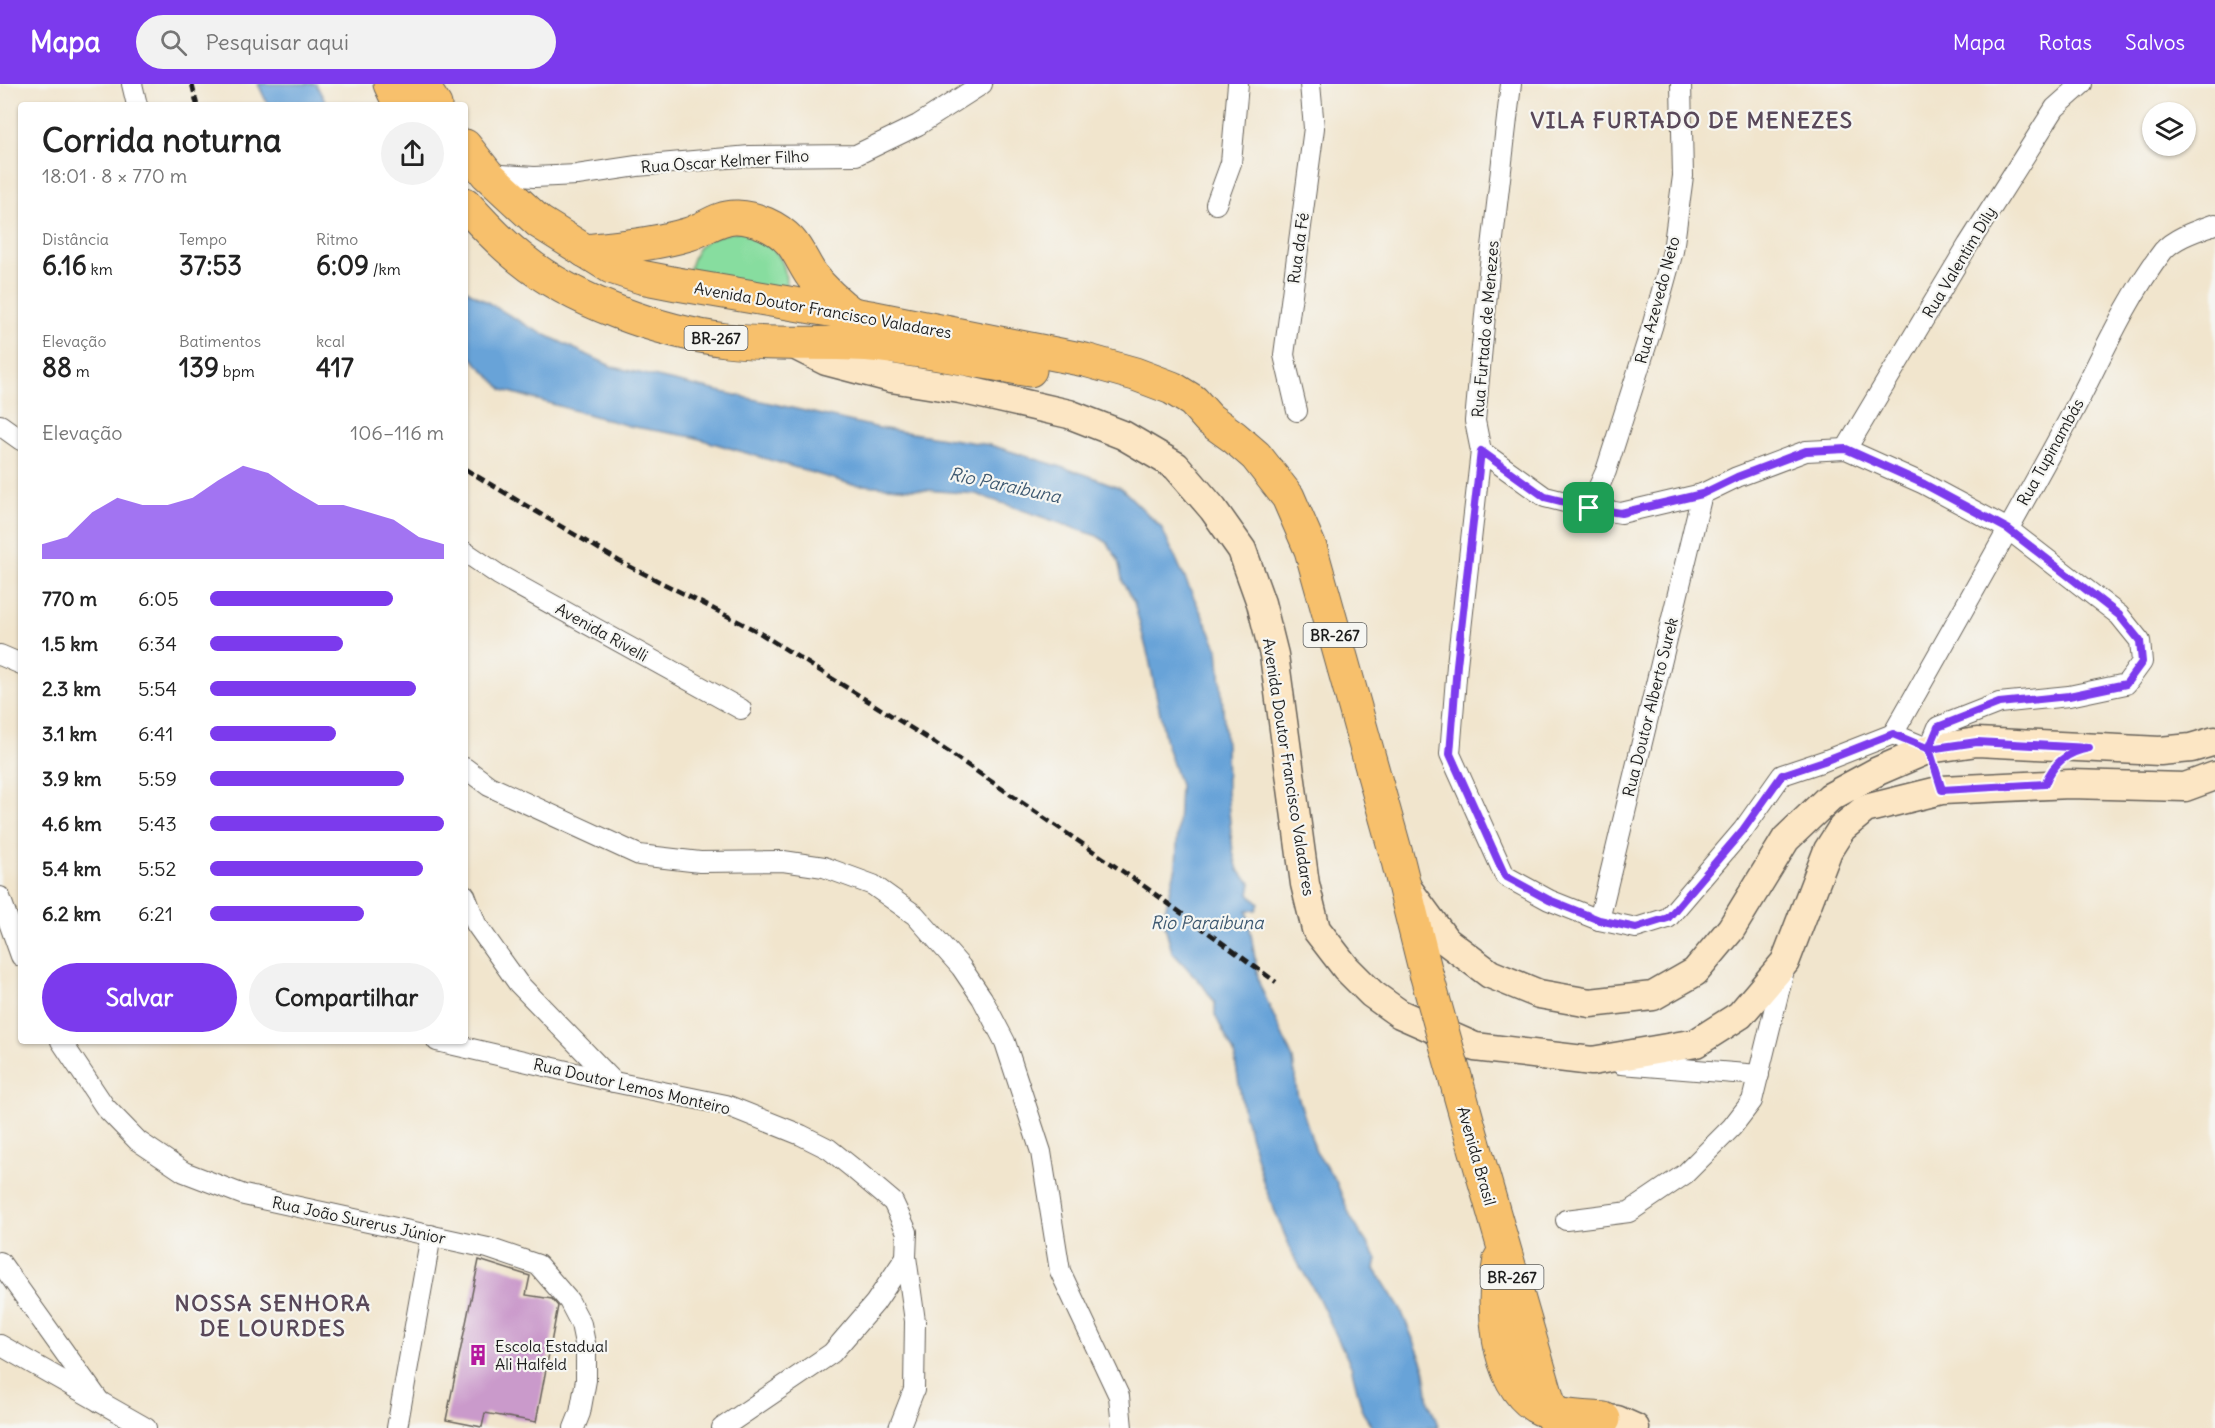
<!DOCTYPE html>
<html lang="pt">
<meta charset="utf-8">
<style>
:root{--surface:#fff;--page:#f2f2f2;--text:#222;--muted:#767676;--accent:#7c3aed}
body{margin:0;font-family:Delius,sans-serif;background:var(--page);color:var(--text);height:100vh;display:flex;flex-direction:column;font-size:22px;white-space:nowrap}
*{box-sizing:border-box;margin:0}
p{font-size:20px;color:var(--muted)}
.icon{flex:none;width:33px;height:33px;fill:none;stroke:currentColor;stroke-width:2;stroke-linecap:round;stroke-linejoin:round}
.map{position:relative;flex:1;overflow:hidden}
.drawer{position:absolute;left:18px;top:18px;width:450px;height:942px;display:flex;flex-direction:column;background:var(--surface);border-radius:6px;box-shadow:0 2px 4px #0004}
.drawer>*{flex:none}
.buttons{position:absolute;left:2142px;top:18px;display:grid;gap:12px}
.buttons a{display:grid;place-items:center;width:54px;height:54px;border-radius:50%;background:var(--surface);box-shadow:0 2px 4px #0004;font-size:30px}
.pin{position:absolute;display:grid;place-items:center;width:51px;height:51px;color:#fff;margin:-26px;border-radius:12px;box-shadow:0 3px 9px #0006}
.round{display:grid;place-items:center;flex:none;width:63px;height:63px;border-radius:32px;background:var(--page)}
.overview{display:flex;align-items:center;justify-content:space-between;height:102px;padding:0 24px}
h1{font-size:33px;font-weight:700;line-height:45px}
.stats{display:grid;grid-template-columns:repeat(3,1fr);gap:9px;height:102px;padding:6px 24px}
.stats div{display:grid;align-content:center}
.stats b{font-size:26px;font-weight:700}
.stats small{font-size:16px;font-weight:400}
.stats p{font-size:16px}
.chart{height:168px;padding:12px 24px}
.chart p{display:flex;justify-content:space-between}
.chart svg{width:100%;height:108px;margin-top:6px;fill:var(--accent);opacity:.7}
.cta{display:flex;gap:12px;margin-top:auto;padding:12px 24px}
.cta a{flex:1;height:69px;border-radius:36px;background:var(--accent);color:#fff;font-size:24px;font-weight:700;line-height:69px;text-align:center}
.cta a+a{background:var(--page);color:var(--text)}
ul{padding:0 24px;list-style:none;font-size:20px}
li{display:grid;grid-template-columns:96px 72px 1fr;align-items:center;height:45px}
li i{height:15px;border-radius:8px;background:var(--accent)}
header{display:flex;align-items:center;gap:36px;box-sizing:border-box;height:84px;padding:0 30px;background:var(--accent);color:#fff}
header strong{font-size:28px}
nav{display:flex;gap:33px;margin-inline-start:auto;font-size:21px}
.search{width:420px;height:54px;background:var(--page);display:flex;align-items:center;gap:15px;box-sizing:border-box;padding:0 21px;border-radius:33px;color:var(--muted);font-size:22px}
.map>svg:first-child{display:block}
.green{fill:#87dd9f;stroke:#527c5e;stroke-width:1.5}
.water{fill:#67a3d8;stroke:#42607a;stroke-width:1.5}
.building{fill:#ca9acb}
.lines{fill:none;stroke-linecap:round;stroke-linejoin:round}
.minor-casing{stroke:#67625a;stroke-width:22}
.secondary-casing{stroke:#67625a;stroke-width:31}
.trunk-casing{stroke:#67625a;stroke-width:35}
.minor{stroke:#fff;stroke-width:20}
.secondary{stroke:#fce6c4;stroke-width:28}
.trunk{stroke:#f7c06c;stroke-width:33}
.rail{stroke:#1c1c1c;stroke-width:4.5;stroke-dasharray:9 4.5;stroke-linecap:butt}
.trunk-bridge-casing{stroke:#67625a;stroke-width:35;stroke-linecap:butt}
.trunk-bridge{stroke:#f7c06c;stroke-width:33}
.route-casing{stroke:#fff;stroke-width:12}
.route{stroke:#7c3aed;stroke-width:8}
.labels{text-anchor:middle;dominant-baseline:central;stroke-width:4.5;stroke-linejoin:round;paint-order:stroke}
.shield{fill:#f6f6f2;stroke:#5d5d5c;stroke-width:1.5}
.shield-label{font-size:15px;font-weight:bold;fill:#1c1c1c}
.street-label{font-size:16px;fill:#1c1c1c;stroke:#f6f6f2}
.poi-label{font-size:16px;fill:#1c1c1c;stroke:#f6f6f2;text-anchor:start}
.water-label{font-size:18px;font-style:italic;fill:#3e5971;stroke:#f6f6f2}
.district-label{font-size:22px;font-weight:bold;letter-spacing:1.5px;fill:#594859;stroke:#f6f6f2}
</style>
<header>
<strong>Mapa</strong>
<div class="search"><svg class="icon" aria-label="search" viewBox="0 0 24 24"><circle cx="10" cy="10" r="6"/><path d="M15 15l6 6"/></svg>Pesquisar aqui</div>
<nav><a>Mapa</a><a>Rotas</a><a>Salvos</a></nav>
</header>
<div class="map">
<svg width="2215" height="1344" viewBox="0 0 2215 1344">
<rect width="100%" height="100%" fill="#f6f6f2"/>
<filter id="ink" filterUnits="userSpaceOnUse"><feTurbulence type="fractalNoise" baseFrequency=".0167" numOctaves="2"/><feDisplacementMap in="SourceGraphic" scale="12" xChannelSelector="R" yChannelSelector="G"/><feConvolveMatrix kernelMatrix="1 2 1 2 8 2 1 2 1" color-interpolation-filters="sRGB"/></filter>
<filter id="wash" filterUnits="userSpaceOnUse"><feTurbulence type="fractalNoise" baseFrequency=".008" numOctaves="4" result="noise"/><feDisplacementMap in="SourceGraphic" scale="24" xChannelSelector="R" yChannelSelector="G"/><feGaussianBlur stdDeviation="1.35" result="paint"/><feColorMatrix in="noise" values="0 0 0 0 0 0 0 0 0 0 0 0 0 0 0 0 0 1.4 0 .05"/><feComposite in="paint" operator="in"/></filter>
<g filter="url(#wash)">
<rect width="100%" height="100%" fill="#f1e5cd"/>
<path class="green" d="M748,145C773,162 790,175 785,208L688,192C696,151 712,153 748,145Z"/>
<g class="water">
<polygon points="258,0 316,0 327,21 268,21"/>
<polygon points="465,205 531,244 613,283 879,344 990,361 1084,390 1121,404 1161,443 1218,565 1226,661 1227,708 1233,768 1238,786 1251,799 1249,810 1259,820 1256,826 1247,826 1259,899 1293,975 1297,1009 1316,1068 1336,1097 1351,1134 1377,1175 1375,1185 1401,1226 1425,1284 1429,1318 1439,1344 1373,1344 1363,1329 1351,1282 1317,1211 1293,1171 1264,1101 1243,1025 1234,969 1215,931 1215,919 1202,900 1172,868 1163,834 1176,783 1180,701 1166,659 1149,575 1134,518 1123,499 1118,476 1108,459 1097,452 976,410 850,400 693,353 629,342 503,306 465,267"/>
</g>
<g id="blocks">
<polygon class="building" points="479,1176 530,1192 526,1211 552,1215 558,1222 536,1338 485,1329 482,1343 446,1336"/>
</g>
</g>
<g filter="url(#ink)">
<use href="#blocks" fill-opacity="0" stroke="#67625a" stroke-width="1.5"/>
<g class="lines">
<defs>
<g id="minor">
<polyline points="132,0 137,21"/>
<polyline points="1511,0 1489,189 1475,337 1481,367 1457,581 1450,670 1505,792 1549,816 1599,836 1636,844 1668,834 1743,746 1782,691 1824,677 1893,650"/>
<polyline points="487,90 534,93 577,91 637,82 750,72 856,71 918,41 982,0"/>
<polyline points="1216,120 1231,79 1238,0"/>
<polyline points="1297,327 1284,271 1314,44 1310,0"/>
<polyline points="0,341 21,356"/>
<polyline points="1846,365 1968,161 2055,24 2082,0"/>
<path d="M1481,367L1545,413L1589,424L1621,429L1702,410L1737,393L1806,367L1846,365L1924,400L2008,445L2119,531L2140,557L2142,578L2126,600L2069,612L1999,619L1938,643L1929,665L1893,650C1952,546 2011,442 2068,337C2098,281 2124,218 2163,167C2175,153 2199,146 2215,140"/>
<polyline points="1589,424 1606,387 1652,243 1673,167 1683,92 1681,0"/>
<polyline points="465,468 499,491 741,625"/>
<polyline points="0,571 21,580"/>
<polyline points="465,684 489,702 639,771 700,778 783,777 824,783 873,801 915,831 961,883 982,914 1005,958 1041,1068 1060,1187 1119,1312 1122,1344"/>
<polyline points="465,811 476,840 518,899 614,998"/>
<polyline points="0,813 21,872"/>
<polyline points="1599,836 1702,410"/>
<polyline points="61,957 105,1023 138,1057 184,1088 244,1111 488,1164 538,1181 569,1217 581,1240 586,1264 586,1296 580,1329 574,1344"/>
<polyline points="437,957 614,998 726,1021 801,1051 829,1065 854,1085 893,1118 907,1148 906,1173 915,1237 914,1306 899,1344"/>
<polyline points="1621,980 1759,991"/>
<polyline points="1566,1136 1629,1128 1685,1090 1732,1043 1752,1017 1785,882"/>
<polyline points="0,1178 100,1318"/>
<polyline points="0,1261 146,1344"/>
<polyline points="397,1344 431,1151"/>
<polyline points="722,1344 832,1269 875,1219 906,1173"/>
</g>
<g id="secondary">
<polyline points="790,259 826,277 891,294 960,305 1069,330 1123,351 1176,382 1213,425 1242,466 1261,519 1274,571 1305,800 1316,845 1346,884 1372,910 1400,930 1475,963 1592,977 1696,959 1740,931 1785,878 1828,766 1842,744 1865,725 1942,706 2070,700 2185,703 2215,692"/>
<polyline points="1405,801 1446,857 1490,890 1539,910 1590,919 1653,912 1695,888 1731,845 1786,755 1830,713 1878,687 1929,665 1977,658 2160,667 2191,664 2215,657"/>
<polyline points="1590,1344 1604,1335 1617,1336 1635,1344"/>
</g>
<g id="trunk">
<polyline points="390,0 400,21"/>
<polyline points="421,0 435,21"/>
<polyline points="465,62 487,90 539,138 611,183 641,193 677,200 870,233 1085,276 1135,290 1172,304 1193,317 1209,335 1234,353 1256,372 1288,413 1311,466 1398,777 1426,889"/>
<path d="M465,120C482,139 500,158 520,174C572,217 660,248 726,256C774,262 824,257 872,261C923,265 979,278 1030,286"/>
<path d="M585,167C620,163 656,160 689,150C705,145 719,132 737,133C756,134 776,142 790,157C799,167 804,181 812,192C824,207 837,219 852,230"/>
<polyline points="1473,1057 1556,1344"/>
<path d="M1500,1175C1492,1218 1494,1295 1535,1322C1554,1333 1582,1333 1604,1335"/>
</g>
</defs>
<use href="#minor" class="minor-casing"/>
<use href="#secondary" class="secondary-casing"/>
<use href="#trunk" class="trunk-casing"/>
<use href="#minor" class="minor"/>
<use href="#secondary" class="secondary"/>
<use href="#trunk" class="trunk"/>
<g class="rail">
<polyline points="192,0 197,21"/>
<polyline points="465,385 619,477 755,546 935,659 1144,802 1276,898"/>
</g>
<defs>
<polyline id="trunk-bridge" points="1426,889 1473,1057"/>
</defs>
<use href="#trunk-bridge" class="trunk-bridge-casing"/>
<use href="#trunk-bridge" class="trunk-bridge"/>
</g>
</g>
<g class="lines" filter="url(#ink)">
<defs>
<path id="route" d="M1589,424L1545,413L1481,367L1457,581L1450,670L1505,792L1549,816L1599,836L1636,844L1668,834L1743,746L1782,691L1824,677L1893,650L1929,665L1977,658L2089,664C2067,668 2053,679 2045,700L1942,706L1929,665L1938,643L1999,619L2069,612L2126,600L2142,578L2140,557L2119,531L2008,445L1924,400L1846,365L1806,367L1737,393L1702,410L1621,429L1589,424"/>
</defs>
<use href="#route" class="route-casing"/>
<use href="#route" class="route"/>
</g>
<defs>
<symbol id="building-bare" viewBox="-9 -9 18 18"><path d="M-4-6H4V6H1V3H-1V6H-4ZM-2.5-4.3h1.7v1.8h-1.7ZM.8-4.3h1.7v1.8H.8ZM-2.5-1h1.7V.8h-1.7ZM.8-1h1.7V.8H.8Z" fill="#b5179e" stroke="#f6f6f2" stroke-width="2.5" paint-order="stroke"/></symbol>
</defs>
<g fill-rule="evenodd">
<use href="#building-bare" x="463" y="1256" width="30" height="30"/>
</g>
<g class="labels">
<g class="shield">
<rect x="684.5" y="242" width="63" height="24" rx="4.5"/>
<rect x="1303.5" y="539" width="63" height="24" rx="4.5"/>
<rect x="1480.5" y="1181" width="63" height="24" rx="4.5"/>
</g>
<g class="shield-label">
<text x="716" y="254">BR-267</text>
<text x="1335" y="551">BR-267</text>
<text x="1512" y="1193">BR-267</text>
</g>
<g class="street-label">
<text transform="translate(725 77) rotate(-4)">Rua Oscar Kelmer Filho</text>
<text transform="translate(1298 164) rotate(-82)">Rua da Fé</text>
<text transform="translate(1959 178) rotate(-59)">Rua Valentim Dily</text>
<text transform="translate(1657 216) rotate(-75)">Rua Azevedo Neto</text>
<text transform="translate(823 226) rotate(10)">Avenida Doutor Francisco Valadares</text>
<text transform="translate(1485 245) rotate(-85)">Rua Furtado de Menezes</text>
<text transform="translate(2050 368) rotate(-61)">Rua Tupinambás</text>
<text transform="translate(602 548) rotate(29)">Avenida Rivelli</text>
<text transform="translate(1650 623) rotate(-76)">Rua Doutor Alberto Surek</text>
<text transform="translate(1289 683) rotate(81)">Avenida Doutor Francisco Valadares</text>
<text transform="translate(632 1002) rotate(13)">Rua Doutor Lemos Monteiro</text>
<text transform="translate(1477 1072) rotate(74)">Avenida Brasil</text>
<text transform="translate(359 1136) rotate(12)">Rua João Surerus Júnior</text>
</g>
<g class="poi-label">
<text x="495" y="1262">Escola Estadual<tspan x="495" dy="18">Ali Halfeld</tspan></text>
</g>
<g class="water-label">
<text transform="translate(1005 401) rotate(12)">Rio Paraibuna</text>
<text x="1207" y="838">Rio Paraibuna</text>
</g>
<g class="district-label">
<text x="1692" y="36">VILA FURTADO DE MENEZES</text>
<text x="273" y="1219">NOSSA SENHORA<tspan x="273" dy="25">DE LOURDES</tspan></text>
</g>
</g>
</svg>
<div class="buttons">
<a><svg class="icon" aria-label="layers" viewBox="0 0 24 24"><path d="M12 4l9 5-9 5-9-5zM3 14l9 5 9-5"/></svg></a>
</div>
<div class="pin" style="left:1589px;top:424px;background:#1e9e55"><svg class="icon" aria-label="arrive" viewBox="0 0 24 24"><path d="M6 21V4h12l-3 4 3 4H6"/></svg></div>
<section class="drawer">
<div class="overview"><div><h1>Corrida noturna</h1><p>18:01 · 8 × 770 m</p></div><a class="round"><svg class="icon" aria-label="share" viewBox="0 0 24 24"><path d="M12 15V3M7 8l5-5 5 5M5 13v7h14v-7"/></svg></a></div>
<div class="stats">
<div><p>Distância</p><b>6.16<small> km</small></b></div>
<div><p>Tempo</p><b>37:53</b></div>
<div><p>Ritmo</p><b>6:09<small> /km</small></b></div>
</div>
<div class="stats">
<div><p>Elevação</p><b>88<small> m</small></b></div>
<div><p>Batimentos</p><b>139<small> bpm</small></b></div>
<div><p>kcal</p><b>417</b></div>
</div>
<div class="chart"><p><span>Elevação</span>106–116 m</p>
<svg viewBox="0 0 160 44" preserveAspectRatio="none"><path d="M0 44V38L10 35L20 25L30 19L40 22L50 22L60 19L70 12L80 6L90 9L100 16L110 22L120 22L130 25L140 28L150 35L160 38V44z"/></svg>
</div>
<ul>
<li><b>770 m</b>6:05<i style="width:78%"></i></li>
<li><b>1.5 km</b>6:34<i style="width:57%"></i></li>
<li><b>2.3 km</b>5:54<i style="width:88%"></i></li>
<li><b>3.1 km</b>6:41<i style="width:54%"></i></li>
<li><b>3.9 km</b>5:59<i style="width:83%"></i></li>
<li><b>4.6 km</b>5:43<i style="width:100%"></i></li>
<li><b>5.4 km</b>5:52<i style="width:91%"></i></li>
<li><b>6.2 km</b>6:21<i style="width:66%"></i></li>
</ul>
<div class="cta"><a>Salvar</a><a>Compartilhar</a></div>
</section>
</div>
